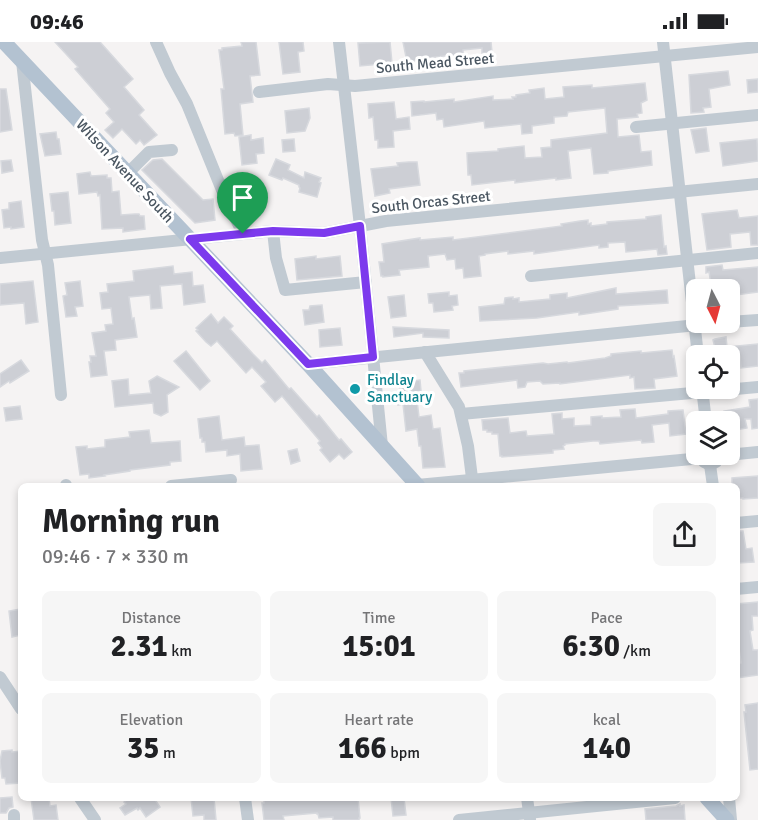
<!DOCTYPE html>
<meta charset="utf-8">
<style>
:root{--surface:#fff;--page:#f6f6f6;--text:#202124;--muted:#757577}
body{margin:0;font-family:Signika,sans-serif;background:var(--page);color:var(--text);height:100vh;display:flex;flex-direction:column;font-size:22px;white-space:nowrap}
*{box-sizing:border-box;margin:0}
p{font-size:20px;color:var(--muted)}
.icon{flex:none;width:33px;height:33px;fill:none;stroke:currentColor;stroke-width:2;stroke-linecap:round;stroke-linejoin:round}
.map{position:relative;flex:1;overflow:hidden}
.details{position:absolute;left:18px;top:441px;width:722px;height:318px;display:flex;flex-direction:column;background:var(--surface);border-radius:9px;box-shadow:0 3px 9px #0003}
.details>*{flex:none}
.needle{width:39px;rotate:174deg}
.buttons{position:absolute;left:686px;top:237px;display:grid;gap:12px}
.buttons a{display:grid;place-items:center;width:54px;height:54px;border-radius:9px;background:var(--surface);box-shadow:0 3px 9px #0003;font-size:30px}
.pin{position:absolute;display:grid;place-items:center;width:51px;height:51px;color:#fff;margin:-62px -26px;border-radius:50% 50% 50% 0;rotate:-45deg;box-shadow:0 0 6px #0007}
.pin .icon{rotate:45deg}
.round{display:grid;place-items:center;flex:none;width:63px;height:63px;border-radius:9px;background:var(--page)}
.overview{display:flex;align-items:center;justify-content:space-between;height:102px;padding:0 24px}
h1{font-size:33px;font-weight:700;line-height:45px}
.metrics{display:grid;grid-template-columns:repeat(3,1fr);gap:9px;height:102px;padding:6px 24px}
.metrics div{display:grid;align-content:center;border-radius:9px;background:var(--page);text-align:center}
.metrics b{font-size:30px;font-weight:700}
.metrics small{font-size:16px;font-weight:400}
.metrics p{font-size:16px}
.status{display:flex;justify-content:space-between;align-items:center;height:42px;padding:0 30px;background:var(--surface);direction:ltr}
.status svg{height:16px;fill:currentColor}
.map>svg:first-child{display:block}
.building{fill:#cdcfd5;stroke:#d7d9de;stroke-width:1.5}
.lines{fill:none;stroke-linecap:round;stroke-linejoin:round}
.minor{stroke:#c1cad2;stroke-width:12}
.major{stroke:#b3c2d1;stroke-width:15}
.route-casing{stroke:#fff;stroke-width:12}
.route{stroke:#7c3aed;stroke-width:8}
.culture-dot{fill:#0f9aa8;stroke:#fff;stroke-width:2}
.labels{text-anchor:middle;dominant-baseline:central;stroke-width:6;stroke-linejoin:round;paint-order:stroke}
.street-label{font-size:15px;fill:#4a5661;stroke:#fff}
.culture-label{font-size:15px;fill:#0d838f;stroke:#fff;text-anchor:start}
</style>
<div class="status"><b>09:46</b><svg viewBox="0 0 49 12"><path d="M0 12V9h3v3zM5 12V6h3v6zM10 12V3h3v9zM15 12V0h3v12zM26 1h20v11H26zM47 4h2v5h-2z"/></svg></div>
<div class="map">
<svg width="758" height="778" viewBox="0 0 758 778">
<rect width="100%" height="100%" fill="#f5f3f3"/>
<g class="building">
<polygon points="55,0 100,0 133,37 124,45 144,68 139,73 157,93 144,103 140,98 136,102 122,87 113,96 105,88 114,80 106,71 110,67 75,27 78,25"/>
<polygon points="241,0 256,0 260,33 250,34 253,60 240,62 243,93 235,94 234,91 225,92 221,47 224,47 219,8 222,8 222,6 242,4"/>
<polygon points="279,0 303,0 304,9 298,10 300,30 283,32"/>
<polygon points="390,0 392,21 360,24 358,1"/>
<polygon points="403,0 491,0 492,10 482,11 482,6 463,8 463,14 452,16 452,13 420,17 420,18 407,20"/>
<polygon points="728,29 730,43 709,47 711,65 703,66 704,70 691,71 689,33"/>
<polygon points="758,37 758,50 748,51 747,38"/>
<polygon points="645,41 647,58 641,61 642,71 637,72 638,75 617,77 618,95 639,93 641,110 651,109 652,123 608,129 608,131 594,132 591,106 568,109 571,136 556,138 556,136 515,141 515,138 472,143 471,133 468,133 467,111 498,109 498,107 524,104 525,116 542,115 541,106 551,105 551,98 607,91 605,66 568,70 567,74 554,75 554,81 532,84 532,91 522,92 521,82 485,86 484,79 444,85 443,77 437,78 436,71 412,74 411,60 424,59 424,60 454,57 454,60 493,54 493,58 513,57 512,55 516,55 516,53 530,51 529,48 544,46 545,57 564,55 563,45 592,43 592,46"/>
<polygon points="0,47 6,47 12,88 0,90"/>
<polygon points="394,60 396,77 409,75 410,87 393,89 394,105 378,106 378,98 375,98 373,75 369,76 368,62"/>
<polygon points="309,66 310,76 305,89 287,91 285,69"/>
<polygon points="706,86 709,109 696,111 691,88"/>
<polygon points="56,90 57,97 59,97 61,112 45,114 40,92"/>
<polygon points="251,93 251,98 263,96 264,111 256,112 257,121 242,123 239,95"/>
<polygon points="294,97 295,109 283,110 282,98"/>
<polygon points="757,97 758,119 723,124 720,101"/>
<polygon points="162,117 203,158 213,157 215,178 195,181 142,128 153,118"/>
<polygon points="276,117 290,123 288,128 304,136 305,130 321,136 319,140 321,141 317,155 299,150 300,146 299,145 299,143 283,136 282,138 269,133"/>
<polygon points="11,118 13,129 2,131 1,119"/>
<polygon points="409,120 417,120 420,143 389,147 390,151 375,154 371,127 398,124 397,121"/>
<polygon points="90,130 91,134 107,133 107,136 111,136 112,150 119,149 121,173 135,172 139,172 140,174 144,174 145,187 123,190 123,186 102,187 100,153 98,154 97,150 79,152 77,132"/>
<polygon points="68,150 71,181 55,183 54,169 52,169 50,152"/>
<polygon points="21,159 24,185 11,187 11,185 4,186 2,168 9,167 9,161"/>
<polygon points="737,168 739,176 758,174 758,203 751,203 750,190 730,192 731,205 707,208 702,172"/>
<polygon points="661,173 664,205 666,204 667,212 658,213 657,207 626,210 625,200 608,201 608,205 599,206 599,203 534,212 534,209 508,212 508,209 485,212 485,213 479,214 481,234 464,236 463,226 456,227 455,217 447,218 445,212 428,214 429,225 399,228 400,233 383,235 383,234 381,234 379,220 384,220 382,202 420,196 420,198 453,195 453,198 562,184 561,182 580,179 588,178 588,182 591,181 591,184 607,182 607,180 646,177 646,175"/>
<polygon points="316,214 316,217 340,214 342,234 297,238 295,217"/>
<polygon points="722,223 723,228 758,225 758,250 736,253 736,248 712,248 709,230 706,231 706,225"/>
<polygon points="173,224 174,232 192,230 193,244 203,243 205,260 184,263 182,242 160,244 162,266 151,267 150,253 129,255 132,277 134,276 137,295 115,298 116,308 104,309 107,333 91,335 89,320 91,320 90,314 96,314 92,291 106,289 105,283 113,282 111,266 102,267 100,251 108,250 107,242 134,239 133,229"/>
<polygon points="33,239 38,280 26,282 24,261 0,263 0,242"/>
<polygon points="80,239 83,264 75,265 77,274 66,275 63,254 67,253 65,241"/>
<polygon points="616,246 616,252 667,248 668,261 618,264 618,267 579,273 579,270 537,276 480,279 479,265 504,262 505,256 513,255 513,257 519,256 519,260 550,257 550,253 567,251 567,256"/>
<polygon points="449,250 449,254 457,253 458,263 452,264 453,268 434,270 433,261 429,261 428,252"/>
<polygon points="404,253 406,274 391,276 388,255"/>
<polygon points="322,263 324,280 305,283 303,268 309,268 310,264"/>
<polygon points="211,272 218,281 224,275 233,284 230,287 253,312 262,321 265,318 289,347 291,346 317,375 319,373 339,398 341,397 352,410 344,417 339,412 330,420 320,408 322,406 318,401 320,399 282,354 275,360 261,344 266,340 252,325 246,331 217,299 211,304 206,300 196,289 198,288 196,286"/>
<polygon points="393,285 449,288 449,296 423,295 423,291 394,295"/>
<polygon points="340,286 342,303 320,305 319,288"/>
<polygon points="726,295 727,305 758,302 758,324 741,326 740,314 706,314 706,307 715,306 713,298 715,297"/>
<polygon points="672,308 673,315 674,314 677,334 654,337 655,346 635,347 634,335 630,336 630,333 560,342 560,341 543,342 540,339 527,340 525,345 518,346 517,338 461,345 459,331 464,331 464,329 543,321 548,322 567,320 568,321 605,316 611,314 611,312 641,309 641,311"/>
<polygon points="186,309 210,339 200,348 174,319"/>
<polygon points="21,318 29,329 10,341 9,339 0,345 0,332"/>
<polygon points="157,334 179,345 167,353 168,370 161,374 154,371 153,361 115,365 112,339 128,337 129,353 151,351 149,339"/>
<polygon points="420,338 421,349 416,350 419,375 431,373 433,387 440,386 445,425 423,426 421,404 419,404 417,387 406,389 403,362 398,363 396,351 400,350 399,341"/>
<polygon points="758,357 758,386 752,387 751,377 745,377 747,386 729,389 729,380 726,380 724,369 750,365 749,358"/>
<polygon points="20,364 22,377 6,379 4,366"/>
<polygon points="635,367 636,376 668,372 668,369 683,368 686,392 670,394 669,381 652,383 654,400 642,401 641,398 600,402 599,399 593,399 565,402 565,403 563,404 564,407 553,408 553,411 502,415 502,414 500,414 498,392 492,392 492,390 487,390 487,388 483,388 482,378 508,376 510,391 526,389 527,394 554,392 552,372 562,371 562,377 574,376 574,384 591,383 591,375 602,374 602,376 621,375 620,368"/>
<polygon points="219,374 222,398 244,395 245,404 259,403 262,427 241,429 240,412 227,414 227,408 206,410 205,400 202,400 202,396 200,396 198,377"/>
<polygon points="149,388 151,401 180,399 181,419 170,420 170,423 130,428 130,429 104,433 105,434 89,436 89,432 80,433 76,405 87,404 87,407 105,405 105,398 130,395 129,390"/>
<polygon points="297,407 300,419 291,422 288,409"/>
<polygon points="758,434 758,456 743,457 743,456 736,456 736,444 732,444 732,436"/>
<polygon points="736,489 743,489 746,507 752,506 754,520 738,521"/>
<polygon points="758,560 758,574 752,574 753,588 750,589 753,608 758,608 758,633 737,636 736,622 741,621 738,599 736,599 736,562"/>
<polygon points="21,567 21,593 12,595 9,569"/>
<polygon points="758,661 758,727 750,728 744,670 746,670 745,663"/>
<polygon points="12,708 12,710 21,709 21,741 6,742 5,736 2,736 0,719 2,709"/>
<polygon points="12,755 13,765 9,766 6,771 0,771 0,756"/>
<polygon points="31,756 49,756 50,764 56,763 58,778 34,778"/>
<polygon points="130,756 154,756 160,765 146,775 140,766 138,768 137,766 125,773 120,766 126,762 124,760"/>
<polygon points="191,756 214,756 216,778 204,778 204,773 193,774"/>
<polygon points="264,756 358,756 360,776 359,776 359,778 333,778 333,775 319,776 318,772 317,772 317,771 283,774 284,778 264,778 262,761 264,761"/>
<polygon points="391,756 404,756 406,773 393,774"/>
<polygon points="680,762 680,764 684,763 685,778 646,778 645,767 676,764"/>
</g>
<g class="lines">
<g class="minor">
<polyline points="156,0 170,31 187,62 222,148 243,192"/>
<polyline points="339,0 360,184 382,404"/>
<polyline points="663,0 698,314"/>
<polyline points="22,19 42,198 48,223 61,353"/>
<polyline points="259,50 328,42 355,44 758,5"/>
<polyline points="636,85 758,73"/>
<polyline points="128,131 149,110 172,108"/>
<polyline points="273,189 276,216 285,248 366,240"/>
<polyline points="0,216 273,189 324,191 386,179 758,142"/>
<polyline points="531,234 758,211"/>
<polyline points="729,280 758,278"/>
<polyline points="425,310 459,365 468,404 473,444"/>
<polyline points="308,322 727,280"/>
<polyline points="702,346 706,380"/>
<polyline points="461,372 758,345"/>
<polyline points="702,412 702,416 704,420 710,423 716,420 717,416 717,412"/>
<polyline points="717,414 758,410"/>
<polyline points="710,423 713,444"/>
<polyline points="66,443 66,444"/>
<polyline points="417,443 702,416"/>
<polyline points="171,444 231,438"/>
<polyline points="736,481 758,479"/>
<polyline points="736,547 758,545"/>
<polyline points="0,635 21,667"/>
<polyline points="80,756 95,778"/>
<polyline points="245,756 248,778"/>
<polyline points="527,756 530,777"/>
<polyline points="729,756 731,778"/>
<polyline points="14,773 14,778"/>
<polyline points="459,778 675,756"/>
</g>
<g class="major">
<polyline points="4,0 308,322 418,444"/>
<polyline points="707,756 727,778"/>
</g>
</g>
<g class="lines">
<defs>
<polygon id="route" points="360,184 373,315 308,322 190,197 273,189 324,191"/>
</defs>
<use href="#route" class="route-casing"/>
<use href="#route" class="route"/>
</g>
<circle class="culture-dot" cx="355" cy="347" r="6"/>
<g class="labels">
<g class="street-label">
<text transform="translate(435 21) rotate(-5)">South Mead Street</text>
<text transform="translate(125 129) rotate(47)">Wilson Avenue South</text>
<text transform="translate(431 160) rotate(-6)">South Orcas Street</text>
</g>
<g class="culture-label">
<text x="367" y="338">Findlay<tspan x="367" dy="17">Sanctuary</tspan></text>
</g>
</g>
</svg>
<div class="buttons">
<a><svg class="needle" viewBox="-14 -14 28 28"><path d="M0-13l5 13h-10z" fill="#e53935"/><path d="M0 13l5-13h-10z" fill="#757577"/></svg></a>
<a><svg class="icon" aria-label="locate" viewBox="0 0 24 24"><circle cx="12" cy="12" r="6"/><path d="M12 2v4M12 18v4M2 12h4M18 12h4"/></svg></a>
<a><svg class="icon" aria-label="layers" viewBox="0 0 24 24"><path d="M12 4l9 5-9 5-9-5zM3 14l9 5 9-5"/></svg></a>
</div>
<div class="pin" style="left:243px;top:192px;background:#1e9e55"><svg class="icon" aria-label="arrive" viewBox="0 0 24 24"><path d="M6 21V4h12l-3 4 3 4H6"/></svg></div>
<section class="details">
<div class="overview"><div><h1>Morning run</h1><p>09:46 · 7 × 330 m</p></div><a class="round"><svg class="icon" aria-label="share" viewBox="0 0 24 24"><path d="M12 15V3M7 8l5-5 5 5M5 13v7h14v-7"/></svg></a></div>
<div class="metrics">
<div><p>Distance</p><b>2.31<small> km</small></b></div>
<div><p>Time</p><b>15:01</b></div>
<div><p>Pace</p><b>6:30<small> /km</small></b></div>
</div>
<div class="metrics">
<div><p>Elevation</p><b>35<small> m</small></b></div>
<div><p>Heart rate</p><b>166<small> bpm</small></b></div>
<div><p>kcal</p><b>140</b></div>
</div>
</section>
</div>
